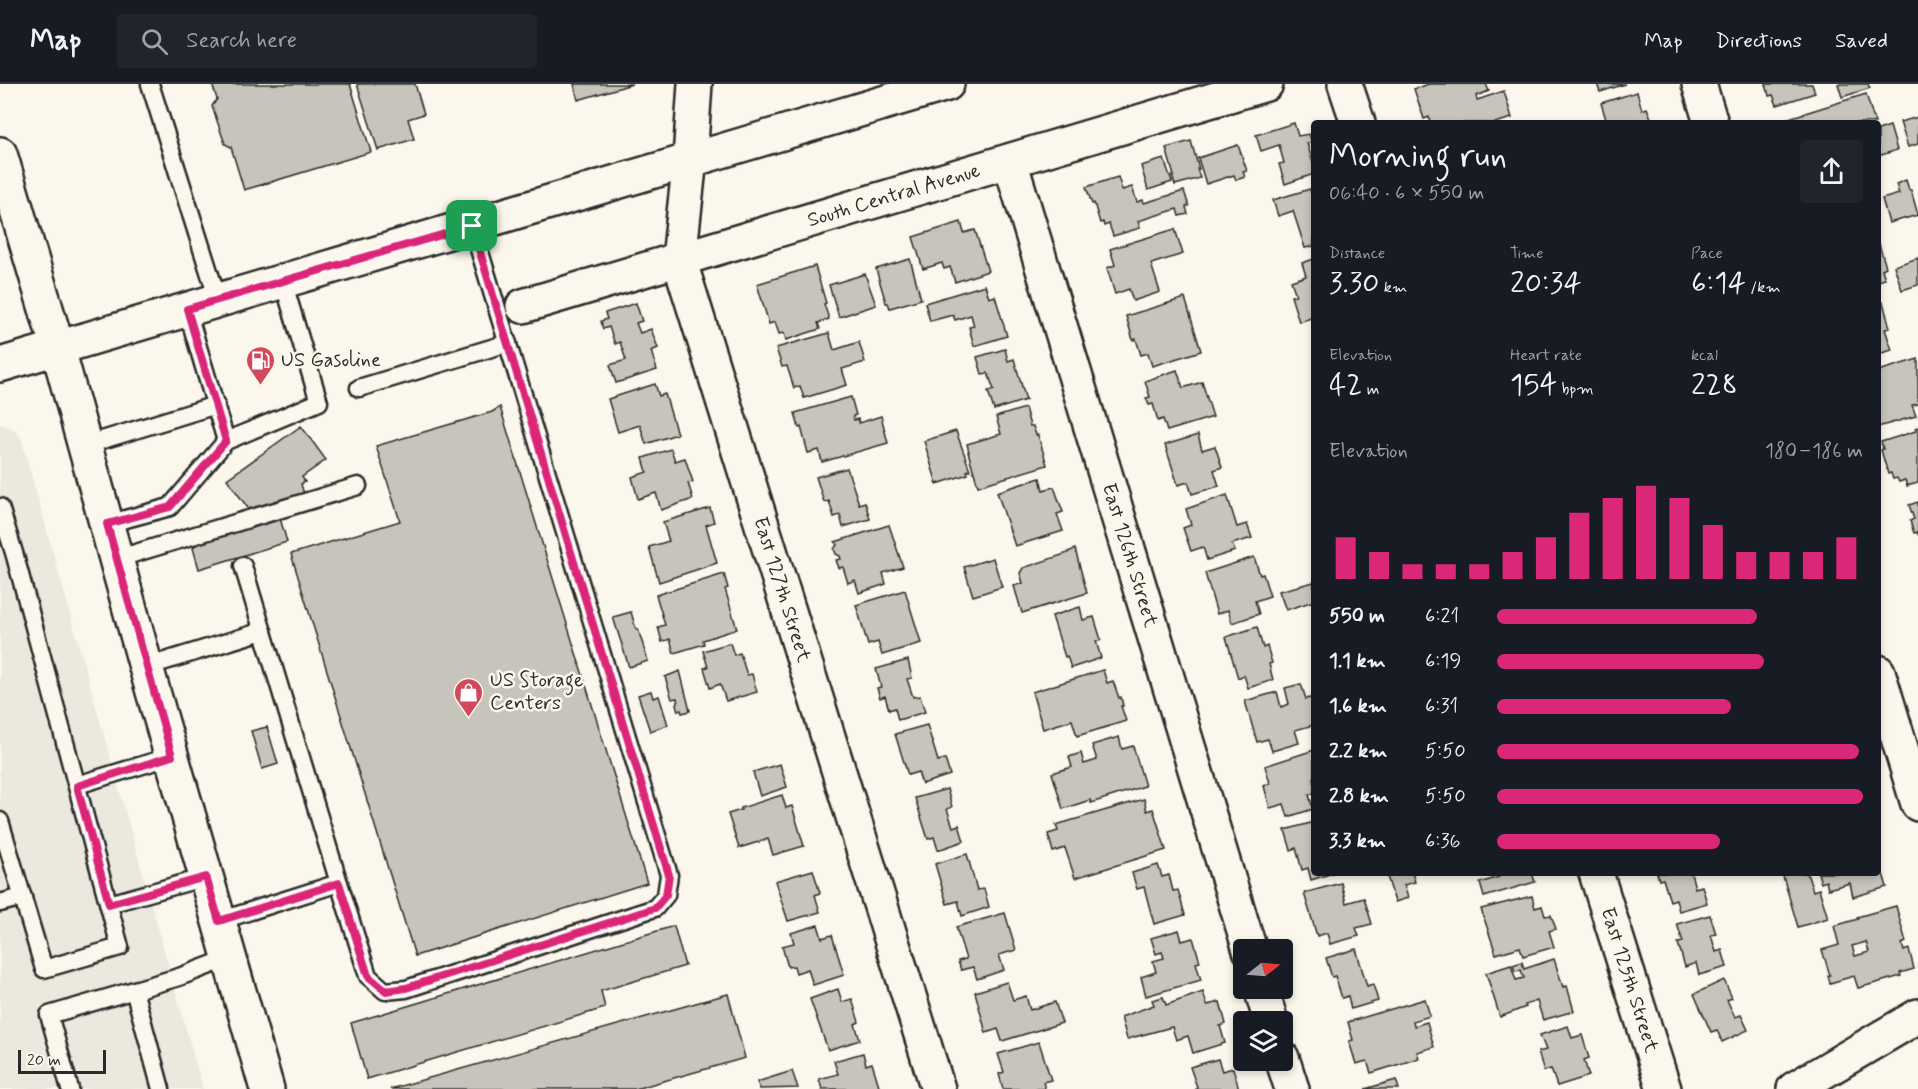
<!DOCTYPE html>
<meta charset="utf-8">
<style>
:root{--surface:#171b24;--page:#20242c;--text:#f1f3f6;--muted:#9ea1a6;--line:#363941;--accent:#db2777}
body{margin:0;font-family:Mynerve,sans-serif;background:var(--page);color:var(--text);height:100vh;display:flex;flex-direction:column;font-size:22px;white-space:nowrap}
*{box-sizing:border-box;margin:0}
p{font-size:20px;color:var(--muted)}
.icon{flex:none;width:33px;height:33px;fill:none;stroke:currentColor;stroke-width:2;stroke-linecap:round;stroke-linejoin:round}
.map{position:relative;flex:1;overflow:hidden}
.drawer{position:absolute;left:1311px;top:36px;width:570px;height:756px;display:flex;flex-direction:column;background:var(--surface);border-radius:6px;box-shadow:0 3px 9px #0003}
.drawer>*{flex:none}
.needle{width:39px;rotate:73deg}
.tools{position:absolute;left:1233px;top:855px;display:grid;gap:12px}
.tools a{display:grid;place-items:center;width:60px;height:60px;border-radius:6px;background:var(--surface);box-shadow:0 3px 9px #0003;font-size:30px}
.scale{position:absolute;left:18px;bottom:15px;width:88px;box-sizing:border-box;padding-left:6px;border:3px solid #2b2b2b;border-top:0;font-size:16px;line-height:21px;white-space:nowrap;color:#2b2b2b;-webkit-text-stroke:4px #fbf7ec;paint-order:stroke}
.pin{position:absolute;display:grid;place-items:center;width:51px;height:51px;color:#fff;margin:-26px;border-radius:12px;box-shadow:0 3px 9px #0006}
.round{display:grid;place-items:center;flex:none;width:63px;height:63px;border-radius:6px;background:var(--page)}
.overview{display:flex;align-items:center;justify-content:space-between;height:102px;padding:0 18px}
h1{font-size:33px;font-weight:600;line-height:45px}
.figures{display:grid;grid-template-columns:repeat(3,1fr);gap:9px;height:102px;padding:6px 18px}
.figures div{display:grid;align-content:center}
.figures b{font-size:30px;font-weight:600}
.figures small{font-size:16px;font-weight:400}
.figures p{font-size:16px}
.chart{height:168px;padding:12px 18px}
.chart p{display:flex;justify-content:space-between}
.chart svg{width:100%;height:108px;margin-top:6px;stroke:var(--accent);stroke-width:6}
ul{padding:0 18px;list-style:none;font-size:20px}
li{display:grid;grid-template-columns:96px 72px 1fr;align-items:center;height:45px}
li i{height:15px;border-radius:8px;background:var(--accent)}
header{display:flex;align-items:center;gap:36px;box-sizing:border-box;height:84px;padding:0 30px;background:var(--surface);border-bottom:2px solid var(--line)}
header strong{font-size:28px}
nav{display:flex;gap:33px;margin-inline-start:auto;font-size:21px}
.search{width:420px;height:54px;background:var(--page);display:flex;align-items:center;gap:15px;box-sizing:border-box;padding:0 21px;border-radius:6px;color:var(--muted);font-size:22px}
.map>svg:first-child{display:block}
.built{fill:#ebe8de}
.building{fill:#c7c4bc;stroke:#2b2b2b;stroke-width:1.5;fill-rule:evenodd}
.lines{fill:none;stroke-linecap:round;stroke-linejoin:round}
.lane-casing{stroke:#2b2b2b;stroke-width:21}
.street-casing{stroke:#2b2b2b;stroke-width:38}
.secondary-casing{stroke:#2b2b2b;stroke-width:38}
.primary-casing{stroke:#2b2b2b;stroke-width:38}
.lane{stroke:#fbf7ec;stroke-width:16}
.street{stroke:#fbf7ec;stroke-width:33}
.secondary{stroke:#fbf7ec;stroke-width:33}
.primary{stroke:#fbf7ec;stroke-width:33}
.route-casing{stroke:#fff;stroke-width:12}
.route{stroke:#db2777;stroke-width:8}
.labels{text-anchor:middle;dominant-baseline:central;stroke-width:5;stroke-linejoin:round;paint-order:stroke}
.street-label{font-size:20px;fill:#2b2b2b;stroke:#fbf7ec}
.poi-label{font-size:20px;fill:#2b2b2b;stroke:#fbf7ec;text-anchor:start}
</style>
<header>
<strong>Map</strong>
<div class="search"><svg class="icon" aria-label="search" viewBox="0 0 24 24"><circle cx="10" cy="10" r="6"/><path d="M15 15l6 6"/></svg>Search here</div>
<nav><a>Map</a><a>Directions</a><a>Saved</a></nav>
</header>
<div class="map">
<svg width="1918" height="1005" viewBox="0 0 1918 1005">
<rect width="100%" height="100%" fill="#fbf7ec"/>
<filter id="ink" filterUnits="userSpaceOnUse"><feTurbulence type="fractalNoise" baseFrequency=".0167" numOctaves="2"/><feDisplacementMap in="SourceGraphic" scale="12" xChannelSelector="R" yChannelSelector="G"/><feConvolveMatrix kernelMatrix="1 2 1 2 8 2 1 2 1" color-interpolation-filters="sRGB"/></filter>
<g filter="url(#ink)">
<polygon class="built" points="0,340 12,344 21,354 203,1005 0,1005"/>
<g class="building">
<polygon points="212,0 350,0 371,68 244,106 231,63 225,60 212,22 217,15"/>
<polygon points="357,0 415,0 424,30 408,35 414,55 378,66"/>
<polygon points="574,0 632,0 578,16"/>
<polygon points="1429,0 1486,0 1489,7 1476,12 1477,16 1504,7 1512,34 1495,39 1430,39 1429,33 1424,35 1414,5"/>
<polygon points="1597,0 1625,0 1600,8"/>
<polygon points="1766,0 1812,0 1815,9 1777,21 1773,11 1769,12"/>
<polygon points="1838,0 1868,0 1870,4 1842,13"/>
<polygon points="1637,8 1642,26 1647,24 1653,39 1607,39 1601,19"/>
<polygon points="1866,10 1875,39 1791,39 1789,34"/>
<polygon points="1918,33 1918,60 1908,63 1900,38"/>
<polygon points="1294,39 1298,52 1309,50 1312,58 1307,59 1314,82 1314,90 1285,100 1279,80 1284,79 1279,61 1261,67 1256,51"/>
<polygon points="1890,42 1897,66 1878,72 1878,46"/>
<polygon points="1191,57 1199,85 1197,85 1200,94 1175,101 1172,92 1174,92 1166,64"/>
<polygon points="1238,61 1247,87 1243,88 1245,93 1236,96 1234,91 1206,100 1198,74"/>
<polygon points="1164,75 1172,98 1148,106 1141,82"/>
<polygon points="1118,93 1122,106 1132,103 1137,118 1143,116 1144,119 1184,107 1189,122 1186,123 1188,130 1179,132 1177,125 1138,137 1140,144 1113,152 1109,140 1104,142 1103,138 1100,139 1094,119 1092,120 1086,103"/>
<polygon points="1906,96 1909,106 1911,106 1918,131 1889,139 1882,115 1899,110 1896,100"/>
<polygon points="1310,105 1314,117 1314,162 1305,164 1293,127 1278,132 1273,116"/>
<polygon points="961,138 964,149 975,146 988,187 955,198 950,183 944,185 942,179 923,185 913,153"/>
<polygon points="1175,145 1183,170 1151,180 1160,208 1133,217 1129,205 1115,210 1107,184 1115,181 1110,165"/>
<polygon points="1878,157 1886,183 1882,185 1885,195 1878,197"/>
<polygon points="1918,174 1918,201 1902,206 1894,182"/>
<polygon points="910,175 921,215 890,224 888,219 886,219 876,185"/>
<polygon points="1314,175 1314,233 1299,238 1291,212 1296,211 1291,197 1306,192 1302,179"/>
<polygon points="815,182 826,219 824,220 829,235 818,239 820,245 786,256 784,249 779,250 775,238 769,240 757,200"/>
<polygon points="865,190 876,221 839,233 829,201"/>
<polygon points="985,201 989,214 995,212 1007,252 974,262 969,243 974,242 971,231 955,236 953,231 930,237 925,219"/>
<polygon points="1185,214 1201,267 1152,282 1148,269 1141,271 1136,255 1133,256 1126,232"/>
<polygon points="1883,218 1890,244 1885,245 1892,266 1878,270 1878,219"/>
<polygon points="636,219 642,237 636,239 640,249 651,245 658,264 651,267 657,286 616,299 610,281 626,276 620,258 615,260 609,243 603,245 601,237 607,235 605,229"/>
<polygon points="829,249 834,266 859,258 865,278 842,285 847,301 804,314 800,302 794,304 787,282 782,283 776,264"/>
<polygon points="1005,265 1008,277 1014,275 1026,316 994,326 988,307 994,306 988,289 982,290 977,273"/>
<polygon points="1918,275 1918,320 1912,321 1916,332 1878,343 1878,287"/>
<polygon points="1177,286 1183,304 1202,298 1213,333 1167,347 1163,335 1158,337 1153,320 1149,321 1146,314 1150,313 1145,297"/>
<polygon points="655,300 659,312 665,310 677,350 646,360 640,341 618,348 608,315"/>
<polygon points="851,313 856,331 853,332 854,336 858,335 859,339 881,332 888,359 822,378 819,366 808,369 801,343 799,344 795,329"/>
<polygon points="500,323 647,799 415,872 291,470 400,437 376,362 492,328"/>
<polygon points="1025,324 1030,342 1033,342 1036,351 1038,351 1047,381 978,402 968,368 969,368 967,360 1001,350 996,333"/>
<polygon points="301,342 326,376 302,393 305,398 301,400 304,410 250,427 227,395"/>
<polygon points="1918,343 1918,399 1907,402 1905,396 1899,398 1897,394 1893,395 1891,389 1888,390 1881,366 1883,365 1881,358 1916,347 1915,344"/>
<polygon points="956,347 970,386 967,387 968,390 937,400 924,357"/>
<polygon points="1198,351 1202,366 1215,362 1222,383 1214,386 1219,402 1192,410 1188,398 1178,401 1165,361"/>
<polygon points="671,365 675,377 685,374 693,398 688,399 693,415 661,426 656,409 638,415 632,393 647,388 643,374"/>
<polygon points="847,384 859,420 865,418 870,435 843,443 840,431 834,433 829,417 824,418 816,393"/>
<polygon points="1040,394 1043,406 1054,403 1063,428 1057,430 1063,447 1015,462 997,408"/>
<polygon points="1227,411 1237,443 1247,440 1252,454 1232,460 1235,467 1207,476 1203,463 1191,467 1183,444 1191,441 1186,425"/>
<polygon points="1918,418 1918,451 1917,448 1914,449 1910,437 1914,435 1909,421"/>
<polygon points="710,424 714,438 706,441 717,479 659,498 649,463 669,457 663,438"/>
<polygon points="280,434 287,458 199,485 193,464 197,459"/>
<polygon points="889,441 903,483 883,489 886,500 859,509 855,496 848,499 843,483 839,484 836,476 841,475 840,472 836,470 834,465 837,461 835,458"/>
<polygon points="1075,465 1087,509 1022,529 1014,502 1023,499 1020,489 1023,484 1068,469 1068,468"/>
<polygon points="1254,473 1260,491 1263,490 1270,512 1255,517 1259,530 1232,539 1228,526 1217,530 1205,489"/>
<polygon points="993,474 1002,503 973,512 964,483"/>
<polygon points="724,490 728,504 725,505 737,545 703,556 704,560 674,569 670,555 662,558 658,543 665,541 656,511"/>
<polygon points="1314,498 1314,517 1286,526 1279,507"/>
<polygon points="905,506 921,559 882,571 878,558 868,561 856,521"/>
<polygon points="1080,523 1083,536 1094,533 1101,556 1096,557 1101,574 1071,584 1067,572 1065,573 1052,532"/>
<polygon points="631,528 636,545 638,545 648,577 629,583 613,533"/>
<polygon points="1257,543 1263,564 1267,562 1272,579 1269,580 1273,596 1248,604 1244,591 1238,594 1226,553"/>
<polygon points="730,559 734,571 740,569 747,591 752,590 757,608 726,617 720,600 710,604 704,584 708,583 703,567"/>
<polygon points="908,576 912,594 907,595 913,613 920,612 925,628 898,636 895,624 889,626 885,612 880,614 877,604 881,603 876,585"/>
<polygon points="1103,586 1107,599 1113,597 1119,614 1121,613 1123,622 1121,622 1126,637 1077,652 1072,636 1043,645 1032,608"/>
<polygon points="680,587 690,627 682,629 681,626 678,627 676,620 678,619 677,614 672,615 665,593"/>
<polygon points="1301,600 1306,615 1314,613 1314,641 1295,646 1299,659 1272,667 1268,655 1257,658 1245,617 1277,608 1281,623 1289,620 1285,604"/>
<polygon points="651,607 653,614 659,612 668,641 650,647 638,611"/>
<polygon points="927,641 938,677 945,675 950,691 922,700 918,688 908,691 895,650"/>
<polygon points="267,643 278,680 262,685 251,647"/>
<polygon points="1119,653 1122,665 1133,662 1145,702 1091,719 1090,716 1063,725 1052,689 1072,683 1069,673 1081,669 1084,680 1097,676 1092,661"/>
<polygon points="1314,666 1314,709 1309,711 1313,725 1288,733 1284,720 1270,724 1264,702 1270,699 1265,682"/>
<polygon points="780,680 787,703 760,712 753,688"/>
<polygon points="947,705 952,723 947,725 953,743 959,741 964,757 938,766 934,753 928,755 915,714"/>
<polygon points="782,711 786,724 792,722 804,762 773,771 768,755 739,764 728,730 741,726 741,724"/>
<polygon points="1144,715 1147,727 1153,725 1166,766 1075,794 1065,764 1053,768 1048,750 1058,747 1056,741"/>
<polygon points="1314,738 1314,789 1333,789 1311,796 1308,784 1302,786 1296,764 1291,766 1285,746"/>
<polygon points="967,770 977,806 984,805 989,823 962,832 958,817 947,820 935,780"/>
<polygon points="1878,773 1887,803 1853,813 1850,799 1828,805 1826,797 1821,799 1818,789 1878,789"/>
<polygon points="1158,781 1162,793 1169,791 1173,807 1178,806 1185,831 1154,840 1144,803 1137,805 1132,789"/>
<polygon points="813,786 820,809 815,811 820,828 788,837 775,797"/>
<polygon points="1386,789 1412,789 1415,798 1404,801 1408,814 1395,818"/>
<polygon points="1498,789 1532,789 1535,798 1484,813 1480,799 1499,793"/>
<polygon points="1657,789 1691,789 1695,804 1702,802 1707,819 1679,827 1676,815 1670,817 1663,795 1659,796"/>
<polygon points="1782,789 1807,789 1813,807 1819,805 1828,834 1798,843"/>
<polygon points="1341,799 1346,819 1364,814 1372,840 1356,844 1359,852 1330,860 1327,849 1317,852 1304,809"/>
<polygon points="1532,812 1535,824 1542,822 1545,832 1551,831 1556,845 1549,847 1554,863 1523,872 1520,863 1496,870 1481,825"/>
<path d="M1896,822L1906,858L1902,860L1904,867L1909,865L1914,885L1900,889L1901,892L1858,904L1854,892L1830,899L1828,892L1830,891L1822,866L1839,861L1834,842L1858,835L1857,833ZM1866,858L1869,868L1855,872L1852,862Z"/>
<polygon points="1005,829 1016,866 999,871 1004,886 977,895 973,883 961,886 958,877 966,875 956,843"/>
<polygon points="1710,831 1716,850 1711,851 1716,868 1722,866 1727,883 1699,891 1696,879 1685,883 1678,859 1683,858 1677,840"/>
<polygon points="818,841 822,854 832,851 844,891 813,901 808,885 796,889 794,882 788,883 782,862 794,859 791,849"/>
<polygon points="674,842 685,882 601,907 605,924 367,995 351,939"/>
<polygon points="1179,846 1182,857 1193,854 1200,878 1196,879 1201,896 1146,912 1141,893 1156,888 1153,877 1164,874 1162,868 1156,870 1151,854"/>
<polygon points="1356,865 1367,902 1373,900 1378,917 1351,925 1348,912 1342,914 1335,892 1332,893 1326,874"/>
<polygon points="1554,875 1563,903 1567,902 1574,927 1543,936 1537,917 1525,921 1526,923 1500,933 1486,889 1511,881 1516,896 1524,894 1521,886 1515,887 1513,881 1522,878 1524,885"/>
<polygon points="1724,896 1732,914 1727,916 1735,933 1741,931 1748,946 1722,958 1717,946 1711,948 1694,910"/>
<polygon points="1007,898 1013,916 1026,912 1030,926 1055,918 1062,939 1002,957 998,945 986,949 975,908"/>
<polygon points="838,905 842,918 852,915 859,938 855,940 860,956 828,966 810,915"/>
<polygon points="1203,908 1207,921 1220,918 1226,940 1220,942 1225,959 1193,969 1188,952 1176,956 1172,943 1127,955 1121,933 1154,921 1152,916 1163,913 1166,921"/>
<polygon points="728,910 745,974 635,1005 390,1005"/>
<polygon points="1425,915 1430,932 1413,937 1414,942 1427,938 1434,963 1417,968 1419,974 1371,989 1367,977 1356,980 1349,957 1353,956 1348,938"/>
<polygon points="1568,942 1572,954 1582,951 1589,974 1584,976 1589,992 1557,1002 1551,985 1544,987 1538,968 1546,966 1540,951"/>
<polygon points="1039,958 1051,996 1043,998 1045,1005 1003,1005 999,990 1004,988 998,970"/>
<polygon points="863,969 866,981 872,979 880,1005 822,1005 819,995 838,990 834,977"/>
<polygon points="1218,975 1222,987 1233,984 1239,1005 1196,1005 1197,1003 1190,983"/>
<polygon points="792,987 798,1004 760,1005 757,998"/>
<polygon points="1396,996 1399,1005 1365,1005"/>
</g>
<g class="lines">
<defs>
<g id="lane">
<polyline points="150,0 218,216"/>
<polyline points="187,226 226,357"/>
<polyline points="359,304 508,259"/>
<polyline points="86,361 216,321"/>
<polyline points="0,423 15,472 120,863 44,885 0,737"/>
<polyline points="107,440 170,423 226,357 319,318 283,197"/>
<polyline points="116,475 358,402"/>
<polyline points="243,482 339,799"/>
<polyline points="146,583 263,547"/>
<polyline points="77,701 172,672"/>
<polyline points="0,819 23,813"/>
<polyline points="109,820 206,793"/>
<polyline points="219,837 339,799 368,892 385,907 406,905 655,824 666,811 669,791 472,142"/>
<polyline points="134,906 161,1005"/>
<polyline points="70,1005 49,931 179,893 229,874"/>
</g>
<g id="street">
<path id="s1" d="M695,0L690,75L679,175L938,1005"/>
<polyline points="1345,0 1358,39"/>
<polyline points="1699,0 1711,39"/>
<path id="s2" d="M1010,77L1250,866"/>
<path id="s3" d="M523,222L1266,0"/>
<polyline points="1878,588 1918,720"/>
<path id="s4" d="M1596,789L1664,1005"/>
<polyline points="1261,904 1271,938"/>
<polyline points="1282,974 1292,1005"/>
<polyline points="1794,1005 1918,932"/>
</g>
<polyline id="secondary" points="58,265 146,583 267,1005"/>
<g id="primary">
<polyline points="0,70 58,265"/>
<polyline points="0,281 947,0"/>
</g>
</defs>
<use href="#lane" class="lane-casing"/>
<use href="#street" class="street-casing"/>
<use href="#secondary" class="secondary-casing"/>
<use href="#primary" class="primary-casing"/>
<use href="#lane" class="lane"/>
<use href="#street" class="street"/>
<use href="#secondary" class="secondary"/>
<use href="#primary" class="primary"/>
</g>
</g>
<g class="lines" filter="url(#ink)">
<defs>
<polygon id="route" points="472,142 669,791 666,811 655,824 406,904 386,907 368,892 339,799 219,837 206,793 109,820 77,702 172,672 107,440 170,423 226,357 187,225"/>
</defs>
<use href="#route" class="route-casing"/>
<use href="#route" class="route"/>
</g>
<defs>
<symbol id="fuel-pin" viewBox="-11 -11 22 30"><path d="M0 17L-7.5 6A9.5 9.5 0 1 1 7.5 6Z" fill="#d1495b" stroke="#fbf7ec"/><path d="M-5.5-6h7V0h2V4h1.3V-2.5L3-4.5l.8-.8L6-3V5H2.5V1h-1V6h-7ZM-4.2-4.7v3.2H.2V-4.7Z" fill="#fff"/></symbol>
<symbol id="shop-pin" viewBox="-11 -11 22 30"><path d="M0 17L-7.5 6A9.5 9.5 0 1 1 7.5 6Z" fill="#d1495b" stroke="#fbf7ec"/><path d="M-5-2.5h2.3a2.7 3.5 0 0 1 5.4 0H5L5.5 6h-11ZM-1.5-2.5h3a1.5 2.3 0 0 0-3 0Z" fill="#fff"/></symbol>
</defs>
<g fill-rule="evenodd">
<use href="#fuel-pin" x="244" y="260" width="33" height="45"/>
<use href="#shop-pin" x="452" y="592" width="33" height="45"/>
</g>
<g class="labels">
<g class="street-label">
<text stroke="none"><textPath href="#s3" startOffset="387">South Central Avenue</textPath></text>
<text stroke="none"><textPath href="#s2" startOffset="412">East 126th Street</textPath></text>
<text stroke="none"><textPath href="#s1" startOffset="522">East 127th Street</textPath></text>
<text stroke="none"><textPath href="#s4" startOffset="112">East 125th Street</textPath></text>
</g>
<g class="poi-label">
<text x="281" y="276">US Gasoline</text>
<text x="490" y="596">US Storage<tspan x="490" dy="23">Centers</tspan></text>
</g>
</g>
</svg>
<div class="tools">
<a><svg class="needle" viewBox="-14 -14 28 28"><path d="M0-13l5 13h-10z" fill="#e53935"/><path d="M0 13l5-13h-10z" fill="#9ea1a6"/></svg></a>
<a><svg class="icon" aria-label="layers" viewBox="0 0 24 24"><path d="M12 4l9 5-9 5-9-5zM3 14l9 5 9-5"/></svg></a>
</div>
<div class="scale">20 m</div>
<div class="pin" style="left:472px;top:142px;background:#1e9e55"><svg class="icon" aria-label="arrive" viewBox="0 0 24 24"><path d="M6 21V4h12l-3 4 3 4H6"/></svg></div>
<section class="drawer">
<div class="overview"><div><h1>Morning run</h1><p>06:40 · 6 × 550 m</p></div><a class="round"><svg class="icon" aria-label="share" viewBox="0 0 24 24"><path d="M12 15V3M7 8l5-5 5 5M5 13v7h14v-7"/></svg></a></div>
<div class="figures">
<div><p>Distance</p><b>3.30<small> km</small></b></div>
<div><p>Time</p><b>20:34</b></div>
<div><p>Pace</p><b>6:14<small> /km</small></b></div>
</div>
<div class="figures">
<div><p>Elevation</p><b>42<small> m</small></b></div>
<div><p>Heart rate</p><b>154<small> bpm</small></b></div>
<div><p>kcal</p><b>228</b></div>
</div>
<div class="chart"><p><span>Elevation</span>180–186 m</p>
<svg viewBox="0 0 160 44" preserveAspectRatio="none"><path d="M5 44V27M15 44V33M25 44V38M35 44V38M45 44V38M55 44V33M65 44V27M75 44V17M85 44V11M95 44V6M105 44V11M115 44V22M125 44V33M135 44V33M145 44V33M155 44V27"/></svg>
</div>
<ul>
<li><b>550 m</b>6:21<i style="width:71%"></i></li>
<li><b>1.1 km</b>6:19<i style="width:73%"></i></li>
<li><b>1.6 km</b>6:31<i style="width:64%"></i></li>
<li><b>2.2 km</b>5:50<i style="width:99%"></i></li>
<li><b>2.8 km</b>5:50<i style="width:100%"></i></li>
<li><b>3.3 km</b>6:36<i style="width:61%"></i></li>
</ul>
</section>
</div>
